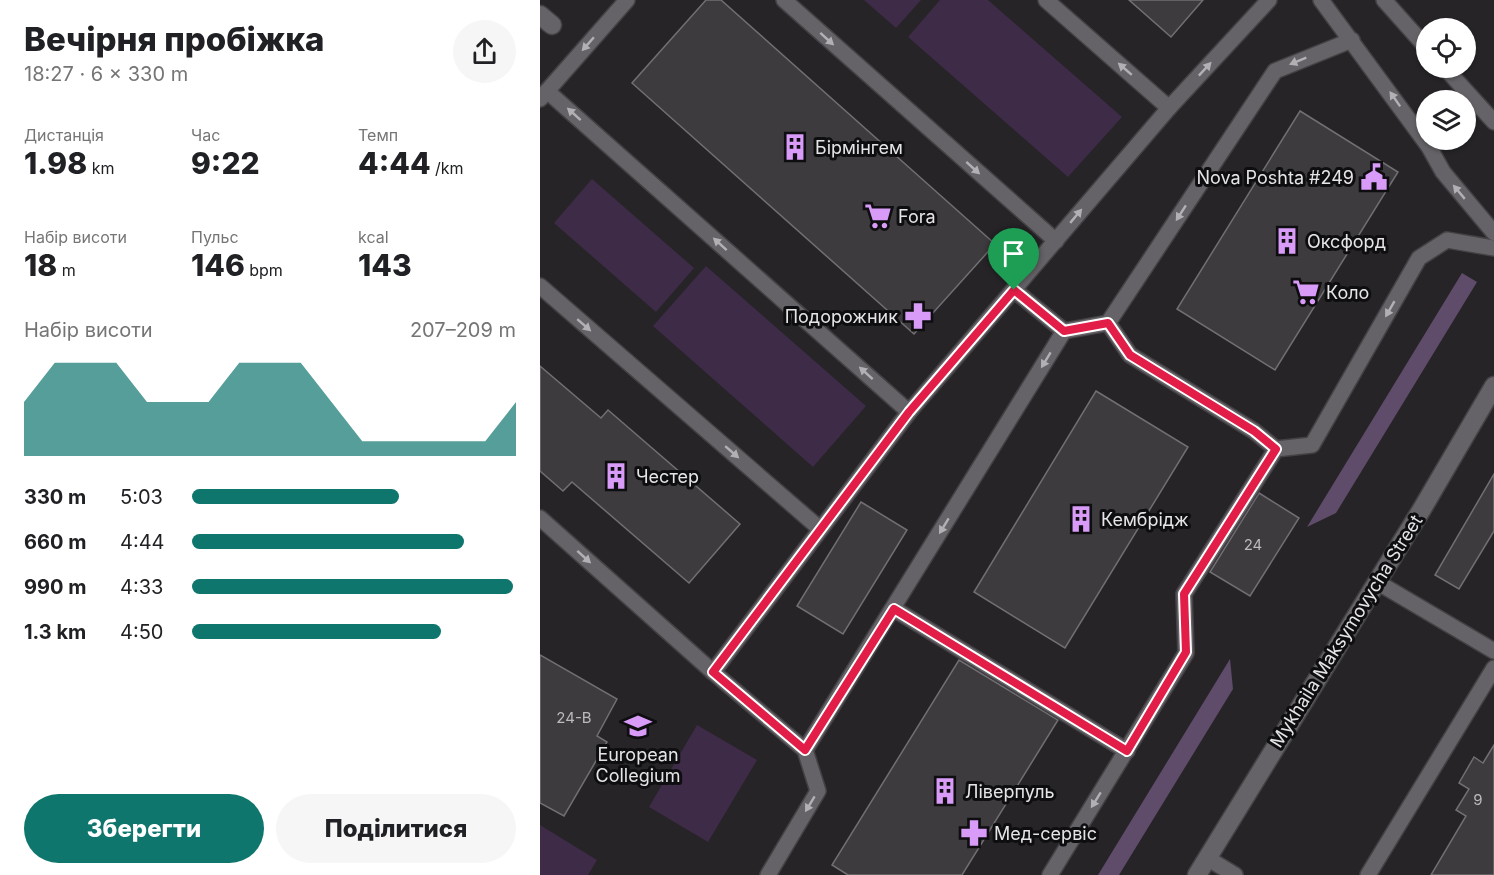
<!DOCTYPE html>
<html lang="uk">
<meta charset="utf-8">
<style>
:root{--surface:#fff;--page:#f6f6f6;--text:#202124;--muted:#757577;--accent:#0f766e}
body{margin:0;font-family:Inter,sans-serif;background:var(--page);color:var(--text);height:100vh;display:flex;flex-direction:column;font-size:22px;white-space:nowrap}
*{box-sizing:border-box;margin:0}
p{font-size:20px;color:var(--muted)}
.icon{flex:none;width:33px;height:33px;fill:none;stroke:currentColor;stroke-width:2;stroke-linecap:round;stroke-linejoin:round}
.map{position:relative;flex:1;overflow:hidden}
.details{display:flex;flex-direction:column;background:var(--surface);width:540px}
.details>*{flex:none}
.fabs{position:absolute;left:876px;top:18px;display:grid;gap:12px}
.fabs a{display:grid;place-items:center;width:60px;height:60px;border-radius:50%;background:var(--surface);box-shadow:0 2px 4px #0004;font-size:30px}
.pin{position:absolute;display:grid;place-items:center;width:51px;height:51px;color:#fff;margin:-62px -26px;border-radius:50% 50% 50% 0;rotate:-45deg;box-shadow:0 0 6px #0007}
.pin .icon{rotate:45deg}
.round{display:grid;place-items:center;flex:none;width:63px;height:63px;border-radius:32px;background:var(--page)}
.head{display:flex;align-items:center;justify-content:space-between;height:102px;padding:0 24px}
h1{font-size:33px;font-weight:800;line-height:45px}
.stats{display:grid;grid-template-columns:repeat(3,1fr);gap:9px;height:102px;padding:6px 24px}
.stats div{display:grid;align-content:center}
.stats b{font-size:30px;font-weight:800}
.stats small{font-size:16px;font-weight:400}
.stats p{font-size:16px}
.chart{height:168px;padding:12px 24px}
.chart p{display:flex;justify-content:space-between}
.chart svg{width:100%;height:108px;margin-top:6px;fill:var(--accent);opacity:.7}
.button{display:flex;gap:12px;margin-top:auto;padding:12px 24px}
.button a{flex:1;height:69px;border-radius:36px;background:var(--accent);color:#fff;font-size:24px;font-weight:800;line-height:69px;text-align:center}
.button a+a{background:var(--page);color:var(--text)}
ul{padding:0 24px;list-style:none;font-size:20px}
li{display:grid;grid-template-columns:96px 72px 1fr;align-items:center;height:45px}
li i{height:15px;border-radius:8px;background:var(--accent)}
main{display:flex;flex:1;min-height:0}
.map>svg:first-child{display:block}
.green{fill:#3d2b47}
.forest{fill:#5f4b6a}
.building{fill:#3d3b3e;stroke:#716f73;stroke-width:1.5}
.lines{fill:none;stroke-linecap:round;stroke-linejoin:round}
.service-casing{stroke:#434143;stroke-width:18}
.pedestrian-casing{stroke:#434143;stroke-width:21}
.secondary-casing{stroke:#434143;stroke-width:21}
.service{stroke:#656367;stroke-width:15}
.pedestrian{stroke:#656367;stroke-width:18}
.secondary{stroke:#656367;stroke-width:18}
.oneway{fill:#b2b0b3}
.route-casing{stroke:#fff;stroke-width:12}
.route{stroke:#e11d48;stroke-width:8}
.labels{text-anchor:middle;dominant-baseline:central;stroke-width:6;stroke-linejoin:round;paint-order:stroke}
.number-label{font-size:15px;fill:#bcbabc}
.poi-label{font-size:18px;fill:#e6e4e6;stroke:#0e0d0f;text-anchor:start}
.street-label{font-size:18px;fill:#e6e4e6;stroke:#0e0d0f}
</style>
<main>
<section class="details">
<div class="head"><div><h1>Вечірня пробіжка</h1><p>18:27 · 6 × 330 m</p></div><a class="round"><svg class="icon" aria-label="share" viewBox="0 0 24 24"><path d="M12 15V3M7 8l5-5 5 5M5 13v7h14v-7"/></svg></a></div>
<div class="stats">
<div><p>Дистанція</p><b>1.98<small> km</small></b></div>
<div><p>Час</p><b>9:22</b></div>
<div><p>Темп</p><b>4:44<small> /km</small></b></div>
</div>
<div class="stats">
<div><p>Набір висоти</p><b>18<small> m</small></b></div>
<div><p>Пульс</p><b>146<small> bpm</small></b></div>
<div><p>kcal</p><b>143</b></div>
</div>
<div class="chart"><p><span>Набір висоти</span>207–209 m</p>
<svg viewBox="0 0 160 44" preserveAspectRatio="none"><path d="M0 44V22L10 6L20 6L30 6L40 22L50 22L60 22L70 6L80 6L90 6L100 22L110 38L120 38L130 38L140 38L150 38L160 22V44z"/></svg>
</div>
<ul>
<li><b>330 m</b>5:03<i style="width:64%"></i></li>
<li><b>660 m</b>4:44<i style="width:84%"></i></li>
<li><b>990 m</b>4:33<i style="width:99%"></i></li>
<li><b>1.3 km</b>4:50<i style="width:77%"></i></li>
</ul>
<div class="button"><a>Зберегти</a><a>Поділитися</a></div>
</section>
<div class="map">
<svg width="954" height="875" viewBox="0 0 954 875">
<rect width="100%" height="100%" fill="#262427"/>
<g class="green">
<polygon points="324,0 381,0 356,28"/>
<polygon points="400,0 448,0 582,117 528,177 368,37"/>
<polygon points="52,179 154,268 116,312 14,223"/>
<polygon points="166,266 326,406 273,467 113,326"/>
<polygon points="157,725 217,760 168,842 109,807"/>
<polygon points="0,825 57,860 48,875 0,875"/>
</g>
<g class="forest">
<polygon points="922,273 937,282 796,513 767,527"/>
<polygon points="690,659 693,689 579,875 558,875"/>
</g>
<g class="building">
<polygon points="166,0 181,0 455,244 374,334 92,83"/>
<polygon points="589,0 663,0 631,37"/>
<polygon points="760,111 858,172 735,370 637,309"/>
<polygon points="0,366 61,418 68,410 200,524 149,583 32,482 23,491 0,471"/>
<polygon points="556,391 648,447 525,648 434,592"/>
<polygon points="954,474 954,531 919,589 895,575"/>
<polygon points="719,493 759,518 710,596 670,572"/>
<polygon points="321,502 367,530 303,634 257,606"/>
<polygon points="0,655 77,699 57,736 67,742 24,816 0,803"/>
<polygon points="419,660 518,720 422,875 308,875 292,865"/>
<polygon points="954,745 954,875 891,875 926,816 916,810 929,789 919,783 934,757 943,763"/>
</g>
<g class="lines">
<defs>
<g id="service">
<polyline points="244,0 516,241"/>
<polyline points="506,0 629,108"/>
<polyline points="781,0 889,147 903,172 954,233"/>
<polyline points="844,0 886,47"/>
<polyline points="905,68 954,122"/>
<polyline points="7,91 369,412"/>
<polyline points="0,99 87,0"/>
<polyline points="0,286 279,528"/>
<polyline points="474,290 524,331"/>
<polyline points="568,323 590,355 714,431 736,449"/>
<polyline points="0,518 173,672 265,750 278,791 228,875"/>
<polyline points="837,582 954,651"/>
<polyline points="354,609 587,751"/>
<polyline points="173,672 369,412 629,108 729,0"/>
<polyline points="265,750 524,331 568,323 735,71 812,40"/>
<polyline points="667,858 695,875"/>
<polyline points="510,875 646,653 644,594 736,449 772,445 879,258 907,240 954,248"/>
<polyline points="828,875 954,668"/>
</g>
<polyline id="pedestrian" points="0,15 12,25"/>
<polyline id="secondary" points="657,875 882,509 954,386"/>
</defs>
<use href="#service" class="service-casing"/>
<use href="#pedestrian" class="pedestrian-casing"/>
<use href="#secondary" class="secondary-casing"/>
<use href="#service" class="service"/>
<use href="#pedestrian" class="pedestrian"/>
<use href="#secondary" class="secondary"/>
</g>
<defs><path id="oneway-solid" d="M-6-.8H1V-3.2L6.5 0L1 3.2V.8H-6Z" transform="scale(1.5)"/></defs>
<g class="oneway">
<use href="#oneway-solid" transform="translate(287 39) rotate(42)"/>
<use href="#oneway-solid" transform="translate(48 44) rotate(131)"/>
<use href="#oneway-solid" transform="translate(758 61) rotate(158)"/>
<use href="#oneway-solid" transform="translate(585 69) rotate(-139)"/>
<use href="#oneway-solid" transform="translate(665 69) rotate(-47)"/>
<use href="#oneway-solid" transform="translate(855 99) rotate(-125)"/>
<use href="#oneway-solid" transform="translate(34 114) rotate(-138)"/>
<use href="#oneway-solid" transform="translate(433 168) rotate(42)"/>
<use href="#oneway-solid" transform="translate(919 192) rotate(-130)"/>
<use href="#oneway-solid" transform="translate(641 213) rotate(123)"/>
<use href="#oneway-solid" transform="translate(536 216) rotate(-50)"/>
<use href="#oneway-solid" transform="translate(180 244) rotate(-138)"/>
<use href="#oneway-solid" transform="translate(850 309) rotate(120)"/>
<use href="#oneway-solid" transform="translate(44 325) rotate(41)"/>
<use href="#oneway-solid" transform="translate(506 360) rotate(121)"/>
<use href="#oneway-solid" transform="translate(326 373) rotate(-138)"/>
<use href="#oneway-solid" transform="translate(192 452) rotate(41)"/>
<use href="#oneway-solid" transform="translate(404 526) rotate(121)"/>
<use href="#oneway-solid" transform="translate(44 557) rotate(42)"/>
<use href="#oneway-solid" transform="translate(556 800) rotate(122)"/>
<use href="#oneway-solid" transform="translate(270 804) rotate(121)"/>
</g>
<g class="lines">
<defs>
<polygon id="route" points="474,290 524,331 568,323 590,355 714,431 736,449 644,594 646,652 587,751 354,609 265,750 173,672 369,412"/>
</defs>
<use href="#route" class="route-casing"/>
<use href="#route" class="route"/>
</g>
<defs>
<symbol id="building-bare" viewBox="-9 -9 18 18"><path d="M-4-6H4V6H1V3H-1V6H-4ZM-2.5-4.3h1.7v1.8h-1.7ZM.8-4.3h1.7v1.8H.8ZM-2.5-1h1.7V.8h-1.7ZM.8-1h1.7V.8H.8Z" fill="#d89bf8" stroke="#0e0d0f" stroke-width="2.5" paint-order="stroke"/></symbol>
<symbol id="civic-bare" viewBox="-9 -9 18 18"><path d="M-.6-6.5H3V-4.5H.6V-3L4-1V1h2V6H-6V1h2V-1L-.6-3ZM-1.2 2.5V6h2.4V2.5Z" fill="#d89bf8" stroke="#0e0d0f" stroke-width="2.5" paint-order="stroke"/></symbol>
<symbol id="supermarket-bare" viewBox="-9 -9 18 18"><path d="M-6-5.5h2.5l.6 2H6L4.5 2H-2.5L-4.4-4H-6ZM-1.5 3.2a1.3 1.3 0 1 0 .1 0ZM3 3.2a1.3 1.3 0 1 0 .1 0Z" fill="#d89bf8" stroke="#0e0d0f" stroke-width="2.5" paint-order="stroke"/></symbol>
<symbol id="pharmacy-bare" viewBox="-9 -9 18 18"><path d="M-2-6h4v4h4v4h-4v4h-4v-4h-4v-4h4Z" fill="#d89bf8" stroke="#0e0d0f" stroke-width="2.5" paint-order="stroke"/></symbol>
<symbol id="school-bare" viewBox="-9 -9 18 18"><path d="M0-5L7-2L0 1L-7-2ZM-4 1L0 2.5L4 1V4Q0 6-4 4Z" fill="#d89bf8" stroke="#0e0d0f" stroke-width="2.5" paint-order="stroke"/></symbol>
</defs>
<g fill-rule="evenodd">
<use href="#building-bare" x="236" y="128" width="38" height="38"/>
<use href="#civic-bare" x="815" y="158" width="38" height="38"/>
<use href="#supermarket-bare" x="319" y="197" width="38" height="38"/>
<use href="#building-bare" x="728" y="222" width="38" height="38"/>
<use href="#supermarket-bare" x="747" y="273" width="38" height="38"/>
<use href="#pharmacy-bare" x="359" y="297" width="38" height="38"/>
<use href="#building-bare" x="57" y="457" width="38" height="38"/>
<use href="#building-bare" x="522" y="500" width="38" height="38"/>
<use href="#school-bare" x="79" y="707" width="38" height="38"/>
<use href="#building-bare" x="386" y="772" width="38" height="38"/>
<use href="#pharmacy-bare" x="415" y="814" width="38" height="38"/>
</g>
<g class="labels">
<g class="number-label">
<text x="713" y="544">24</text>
<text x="34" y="717">24-В</text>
<text x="938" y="799">9</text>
</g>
<g class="poi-label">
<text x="275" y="147">Бірмінгем</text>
<text x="814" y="177" text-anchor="end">Nova Poshta #249</text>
<text x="358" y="216">Fora</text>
<text x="767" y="241">Оксфорд</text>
<text x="786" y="292">Коло</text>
<text x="358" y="316" text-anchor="end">Подорожник</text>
<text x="96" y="476">Честер</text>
<text x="561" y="519">Кембрідж</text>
<text x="98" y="754" text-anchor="middle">European<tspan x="98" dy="21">Collegium</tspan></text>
<text x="425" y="791">Ліверпуль</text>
<text x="454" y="833">Мед-сервіс</text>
</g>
<g class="street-label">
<text transform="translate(806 631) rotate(-58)">Mykhaila Maksymovycha Street</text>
</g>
</g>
</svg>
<div class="fabs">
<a><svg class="icon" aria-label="locate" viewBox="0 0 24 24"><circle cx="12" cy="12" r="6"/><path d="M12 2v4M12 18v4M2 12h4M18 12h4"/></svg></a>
<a><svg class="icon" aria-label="layers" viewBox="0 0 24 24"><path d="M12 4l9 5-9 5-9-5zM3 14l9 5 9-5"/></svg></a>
</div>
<div class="pin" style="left:474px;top:290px;background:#1e9e55"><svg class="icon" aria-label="arrive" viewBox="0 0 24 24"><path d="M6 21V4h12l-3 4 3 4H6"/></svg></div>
</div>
</main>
